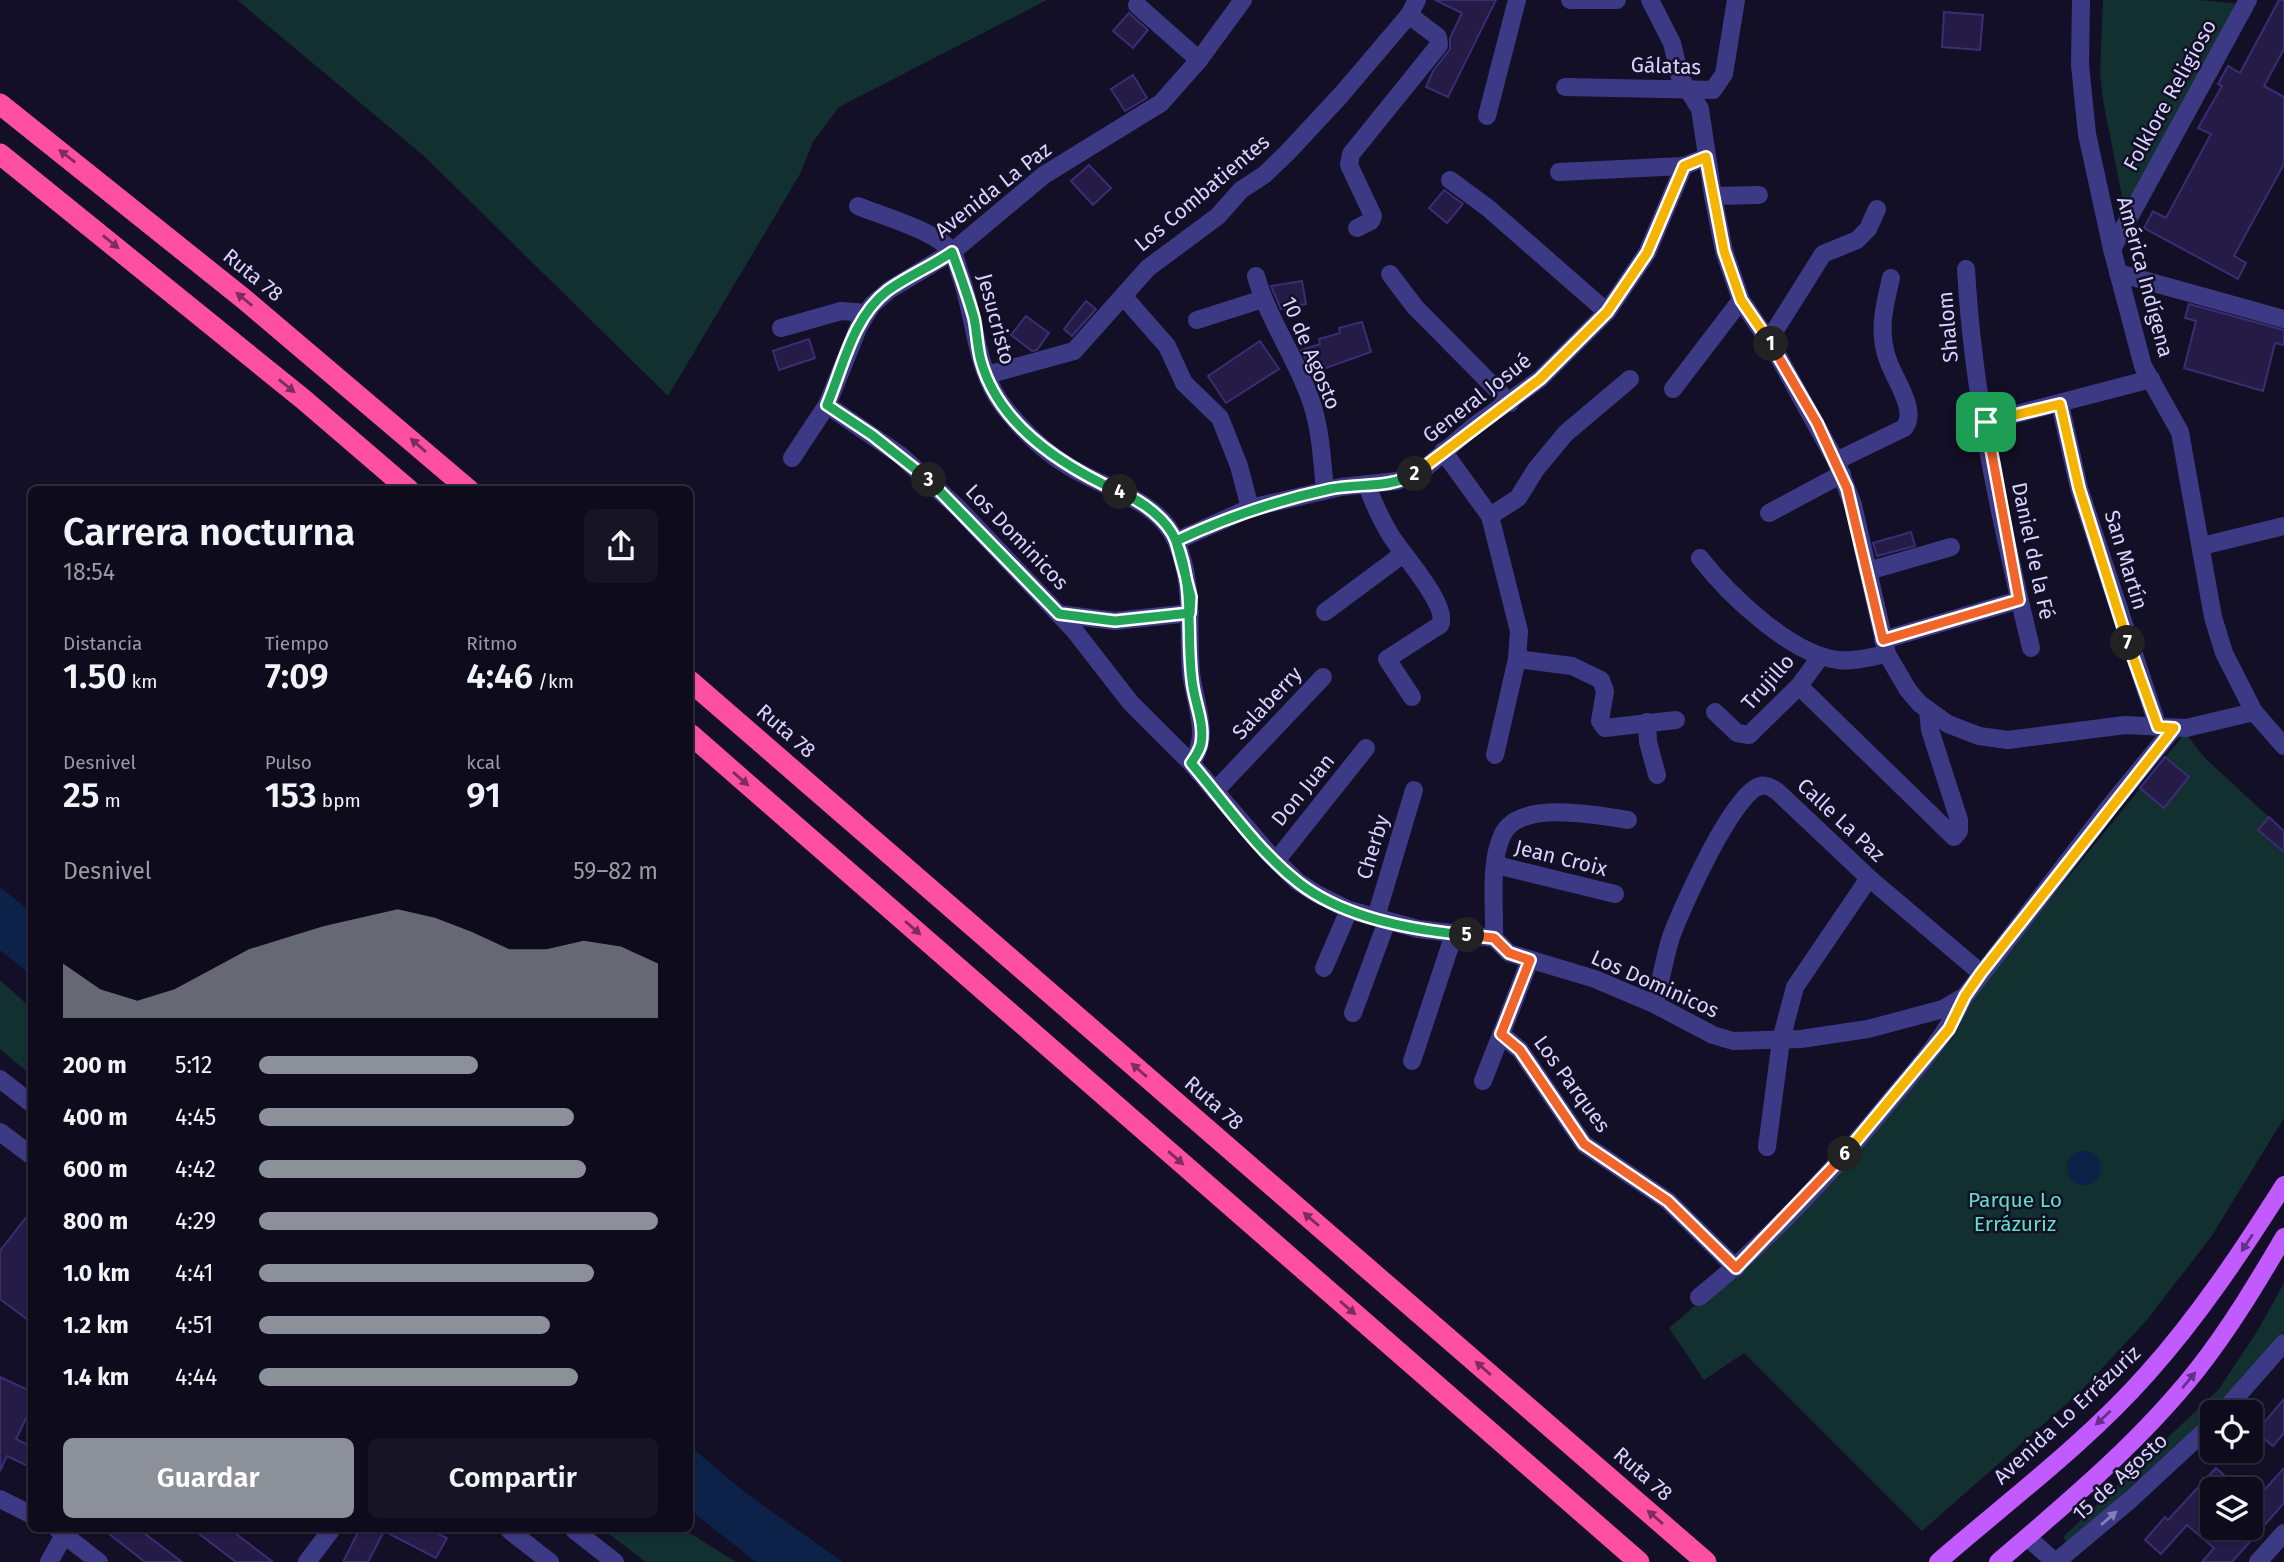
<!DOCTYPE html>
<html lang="es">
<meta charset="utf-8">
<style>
:root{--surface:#0e0b1c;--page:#171425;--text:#f1f3f6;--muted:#9b9ba3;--line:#2e2b3b;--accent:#8c9099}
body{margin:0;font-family:"Fira Sans",sans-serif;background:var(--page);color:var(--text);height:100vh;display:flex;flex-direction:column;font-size:26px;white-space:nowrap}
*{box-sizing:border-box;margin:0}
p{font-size:23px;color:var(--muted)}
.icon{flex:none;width:38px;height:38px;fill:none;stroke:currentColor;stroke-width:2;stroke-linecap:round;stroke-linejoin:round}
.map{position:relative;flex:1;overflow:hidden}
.sheet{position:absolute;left:28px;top:486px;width:665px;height:1046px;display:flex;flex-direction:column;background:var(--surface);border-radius:10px;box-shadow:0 2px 5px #0004,0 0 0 2px var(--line)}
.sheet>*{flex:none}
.controls{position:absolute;left:2200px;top:1400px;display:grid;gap:14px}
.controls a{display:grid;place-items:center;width:63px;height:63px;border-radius:10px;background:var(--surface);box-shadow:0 2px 5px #0004,0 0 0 2px var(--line);font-size:35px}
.pin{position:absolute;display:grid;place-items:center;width:60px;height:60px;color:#fff;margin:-30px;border-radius:14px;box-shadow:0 4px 10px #0006}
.km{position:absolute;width:35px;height:35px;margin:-18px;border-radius:50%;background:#222;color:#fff;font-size:19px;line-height:35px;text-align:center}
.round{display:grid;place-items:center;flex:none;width:74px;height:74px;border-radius:10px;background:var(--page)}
.overview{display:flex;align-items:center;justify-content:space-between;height:119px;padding:0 35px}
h1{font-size:38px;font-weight:600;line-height:52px}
.figures{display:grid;grid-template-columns:repeat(3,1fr);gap:10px;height:119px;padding:7px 35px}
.figures div{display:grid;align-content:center}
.figures b{font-size:35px;font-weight:600}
.figures small{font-size:19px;font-weight:400}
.figures p{font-size:19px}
.chart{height:196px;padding:14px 35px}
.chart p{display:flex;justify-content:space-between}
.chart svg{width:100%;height:126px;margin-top:7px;fill:var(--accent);opacity:.7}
.primary-button{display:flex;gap:14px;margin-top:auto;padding:14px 35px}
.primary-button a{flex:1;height:80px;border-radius:10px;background:var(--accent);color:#fff;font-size:28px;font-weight:600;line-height:80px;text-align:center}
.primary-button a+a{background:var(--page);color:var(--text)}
ul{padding:0 35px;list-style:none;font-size:23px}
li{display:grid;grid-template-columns:112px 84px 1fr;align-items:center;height:52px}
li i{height:18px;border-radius:9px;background:var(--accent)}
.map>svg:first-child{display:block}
.green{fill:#12302f}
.water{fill:#0c2248}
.building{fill:#241b47;stroke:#3b2d73;stroke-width:2}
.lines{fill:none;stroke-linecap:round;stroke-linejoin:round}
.minor{stroke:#3d3a85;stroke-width:18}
.major{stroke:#c25bff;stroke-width:18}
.highway{stroke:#ff4fa3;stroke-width:21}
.oneway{fill:#7d2c5e}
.oneway2{fill:#623188}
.oneway3{fill:#837fbc}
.split-1-casing{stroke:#fff;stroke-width:14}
.split-2-casing{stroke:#fff;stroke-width:14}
.split-3-casing{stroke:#fff;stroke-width:14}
.split-4-casing{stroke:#fff;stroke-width:14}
.split-5-casing{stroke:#fff;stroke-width:14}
.split-6-casing{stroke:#fff;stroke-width:14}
.split-7-casing{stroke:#fff;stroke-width:14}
.split-8-casing{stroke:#fff;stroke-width:14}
.split-1{stroke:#f0652b;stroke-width:9}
.split-2{stroke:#f5b400;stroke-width:9}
.split-3{stroke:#22a559;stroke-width:9}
.split-4{stroke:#22a559;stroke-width:9}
.split-5{stroke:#22a559;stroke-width:9}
.split-6{stroke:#f0652b;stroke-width:9}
.split-7{stroke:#f5b400;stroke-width:9}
.split-8{stroke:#f5b400;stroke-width:9}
.labels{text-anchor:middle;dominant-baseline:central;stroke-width:5;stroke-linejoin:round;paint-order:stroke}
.street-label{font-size:21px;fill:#d9d4ff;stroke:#130f26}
.park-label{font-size:21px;fill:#5fe0c0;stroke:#130f26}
</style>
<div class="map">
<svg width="2284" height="1562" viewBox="0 0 2284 1562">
<rect width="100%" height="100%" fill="#130f26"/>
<g class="green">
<polygon points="237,0 1047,0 839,107 813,142 800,174 668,396 424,156"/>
<polygon points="2103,0 2199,0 2242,4 2126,217 2103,100 2100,72"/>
<polygon points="2185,733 2205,758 2284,831 2284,1118 2211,1237 2146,1321 2080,1392 1922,1531 1744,1353 1704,1380 1669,1328 1779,1233"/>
<polygon points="0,980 31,1008 31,1075 0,1049"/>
<polygon points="2284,1283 2284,1332 2245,1382 2068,1544 2063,1537 2219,1389 2258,1330"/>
<polygon points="604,1530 685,1530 736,1562 646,1562"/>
</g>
<g class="water">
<polygon points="0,887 31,912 31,975 0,950"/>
<circle cx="2084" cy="1168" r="17"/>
<polygon points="690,1446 747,1494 843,1562 756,1562 690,1510"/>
</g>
<g class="building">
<polygon points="1435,0 1496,0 1448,97 1426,87 1433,71 1450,49 1450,38 1462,13"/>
<polygon points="2279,0 2284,0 2284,49 2264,86 2284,97 2284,164 2234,256 2246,263 2238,279 2144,228 2153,211 2166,218 2211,134 2198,128 2222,86 2218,84 2228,66 2240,73"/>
<polygon points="1944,12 1983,15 1980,50 1942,47"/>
<polygon points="1129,13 1148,30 1133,48 1113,31"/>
<polygon points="1133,75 1147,98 1125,111 1111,89"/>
<polygon points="1089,165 1111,188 1093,205 1071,181"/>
<polygon points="1444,190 1463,204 1447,223 1429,208"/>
<polygon points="1302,281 1306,304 1281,309 1271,286"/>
<polygon points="1086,301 1096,309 1072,336 1064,329"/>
<polygon points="2189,304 2284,330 2284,345 2275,343 2263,391 2184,368 2196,321 2185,318"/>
<polygon points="1026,316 1049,333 1037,350 1032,351 1011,335"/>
<polygon points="1362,322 1371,352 1312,373 1301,350 1320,344 1319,339 1340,333 1339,328"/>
<polygon points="809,339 815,358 779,370 773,351"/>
<polygon points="1260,341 1279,369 1226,403 1208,376"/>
<polygon points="1911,532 1915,546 1877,556 1873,543"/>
<polygon points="2165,757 2189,777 2164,808 2140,788"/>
<polygon points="2269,817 2284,831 2284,852 2258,830"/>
<polygon points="32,1210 32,1323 0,1299 0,1251"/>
<polygon points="0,1377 32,1392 32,1406 16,1439 32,1447 32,1468 7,1456 0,1471"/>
<polygon points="2284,1399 2284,1433 2273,1446 2256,1432"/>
<polygon points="2216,1468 2240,1489 2212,1489 2212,1528 2250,1528 2250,1506 2284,1468 2284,1503 2232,1562 2202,1562 2214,1548 2187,1525 2161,1554 2145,1540 2165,1517 2168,1520"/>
<polygon points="104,1530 140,1530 182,1562 145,1562"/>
<polygon points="194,1530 231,1530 273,1562 236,1562"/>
<polygon points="359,1530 430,1530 447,1538 436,1558 384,1531 368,1562 343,1562"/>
</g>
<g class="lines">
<g class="minor">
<polyline points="1570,0 1617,0"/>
<polyline points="1650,0 1672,43 1680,77 1700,109 1713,196 1724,251 1741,300 1777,354 1836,461 1853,505 1887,654 1908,690 1920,704 1948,724 1979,736 2008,740 2125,725 2186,728 2254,712"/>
<polyline points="2081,0 2080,65 2087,134 2112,249 2143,366 2180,432 2213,617 2224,653 2254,712 2284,746"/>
<polyline points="1137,5 1199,60"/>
<polyline points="1565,87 1713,90 1724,74 1736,0"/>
<polyline points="1487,116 1517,0"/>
<polyline points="1559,172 1684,166"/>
<polyline points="1450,180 1488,208 1607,312"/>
<polyline points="1713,196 1759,195"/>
<path d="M858,206C882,216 937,231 952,252C957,259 958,270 961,277C976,320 975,370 1004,407C1022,430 1044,452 1070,467C1105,489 1158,499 1176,541C1195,586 1187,626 1191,672C1194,703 1212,736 1191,763"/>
<polyline points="1357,228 1371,221 1373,216 1349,165 1351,154 1439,45 1438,37 1409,15"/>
<polyline points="2112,249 2248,0"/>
<path d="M1966,269C1973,397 2001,523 2031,648"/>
<polyline points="2118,273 2284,319"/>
<polyline points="1390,274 1415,307 1510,403"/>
<path d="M1256,276C1269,322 1298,360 1312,404C1321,432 1322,461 1325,490"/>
<polyline points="1124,297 1167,346 1184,383 1220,418 1239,466 1250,508"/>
<polyline points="1197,320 1263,299"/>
<polyline points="781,328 841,311 866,313"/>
<polyline points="1769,340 1823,254 1857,240 1868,229 1877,209"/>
<polyline points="987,375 1074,351 1148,268 1218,216 1241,190 1264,175 1287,153 1341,95 1409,15 1417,0"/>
<polyline points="1673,389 1741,300"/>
<polyline points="2060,404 2079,488 2158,727"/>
<polyline points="827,405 900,455 958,508 1074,630 1130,702 1191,763 1270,855 1298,882 1317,894 1349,910 1418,929 1494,938 1509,953 1595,979 1654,1004 1713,1035 1733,1041 1801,1039 1868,1029 1943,1009 1965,996 2110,806 2174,728"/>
<polyline points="1986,422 2151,379"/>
<polyline points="1443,451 1490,516 1519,631 1517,659 1495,755"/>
<polyline points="792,458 827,405 859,326 872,305 889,290 952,252 1044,175 1161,103 1199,60 1243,0"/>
<path d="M1836,461L1904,428C1918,412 1896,381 1889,363C1877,333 1884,308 1891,278"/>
<path d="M1367,486C1374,504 1381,520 1391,536C1402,554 1450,606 1440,625L1387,659L1412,697"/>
<polyline points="1769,513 1842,474"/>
<polyline points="1490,516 1518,498 1536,469 1566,433 1630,379"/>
<polyline points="1176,541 1250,508 1341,487 1397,481 1423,470 1474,426 1540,379 1607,312 1647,253 1684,166 1706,157"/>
<polyline points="2202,546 2284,526"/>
<path d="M1700,558C1728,594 1791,655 1838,660C1854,662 1871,657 1887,654"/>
<polyline points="1868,571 1951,547"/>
<polyline points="1325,612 1403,554"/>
<polyline points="1059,614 1115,621 1190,613"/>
<polyline points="1883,640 2019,600"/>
<polyline points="1517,659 1572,666 1601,680 1605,691 1600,721 1605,728 1676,720"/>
<polyline points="1799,686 1954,837 1959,831 1959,820 1930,730 1928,710"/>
<polyline points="1715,712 1737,733 1749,735 1799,686 1821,656"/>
<polyline points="1647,722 1648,742 1657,775"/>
<polyline points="1215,791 1323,677"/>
<polyline points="1276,861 1366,748"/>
<polyline points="1496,865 1615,894"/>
<polyline points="1376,917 1414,790"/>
<path d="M1494,938C1495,907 1489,864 1502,836C1517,799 1597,815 1628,820"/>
<polyline points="1324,968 1349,910"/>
<path d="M1654,1004C1661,982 1664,959 1671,937C1681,909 1733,793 1760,786C1767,784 1774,789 1779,793L1869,878L1981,973"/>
<polyline points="1353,1013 1387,921"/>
<polyline points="1501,1034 1520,1050 1584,1144 1668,1201 1736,1268"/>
<polyline points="1412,1061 1454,934"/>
<polyline points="0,1079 32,1104"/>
<polyline points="1483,1081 1530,960"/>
<polyline points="0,1132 32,1156"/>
<polyline points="1767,1147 1781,1040 1795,987 1869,878"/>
<path d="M1699,1297C1771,1239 1835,1169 1893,1097C1920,1065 1946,1035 1964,997"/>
<polyline points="2223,1412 2284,1343"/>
<polyline points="0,1499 32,1515"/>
<polyline points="58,1530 99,1562"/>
<polyline points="509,1530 550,1562"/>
<polyline points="574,1530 615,1562"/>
<polyline points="2027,1537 2055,1562"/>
<polyline points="49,1562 67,1530"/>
<polyline points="307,1562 331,1530"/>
<polyline points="2056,1562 2130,1500 2212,1424"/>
<polyline points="2258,1562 2284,1533"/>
</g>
<g class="major">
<path d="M1938,1562C2008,1501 2085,1444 2147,1374C2199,1316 2242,1251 2284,1185"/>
<path d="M1998,1562C2068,1502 2139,1443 2197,1370C2230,1328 2257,1283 2284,1237"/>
</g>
<g class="highway">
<polyline points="0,104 244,299 469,490"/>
<polyline points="0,154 303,399 409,490"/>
<polyline points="690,681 1706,1562"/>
<polyline points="690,734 1639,1562"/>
</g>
</g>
<defs><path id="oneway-solid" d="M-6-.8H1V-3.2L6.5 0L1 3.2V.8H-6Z" transform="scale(1.75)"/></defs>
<g class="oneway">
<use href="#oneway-solid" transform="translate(67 156) rotate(-142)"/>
<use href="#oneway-solid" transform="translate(111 242) rotate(39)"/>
<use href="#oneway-solid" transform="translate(244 299) rotate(-141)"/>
<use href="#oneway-solid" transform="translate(287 386) rotate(39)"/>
<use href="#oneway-solid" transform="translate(418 445) rotate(-139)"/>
<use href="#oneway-solid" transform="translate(741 779) rotate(41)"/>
<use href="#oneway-solid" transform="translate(913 928) rotate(41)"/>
<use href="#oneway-solid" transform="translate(1139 1070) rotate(-139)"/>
<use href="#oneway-solid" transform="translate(1176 1158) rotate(41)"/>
<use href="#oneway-solid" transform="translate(1311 1219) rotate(-139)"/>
<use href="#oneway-solid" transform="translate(1348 1308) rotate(41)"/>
<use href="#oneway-solid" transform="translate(1483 1368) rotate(-139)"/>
<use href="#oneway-solid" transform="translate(1655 1517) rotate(-139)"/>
</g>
<g class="oneway2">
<use href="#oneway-solid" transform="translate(2247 1243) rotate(123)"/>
<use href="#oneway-solid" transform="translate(2189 1380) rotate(-50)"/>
<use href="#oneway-solid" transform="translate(2103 1418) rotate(137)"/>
</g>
<use class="oneway3" href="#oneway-solid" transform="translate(2109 1518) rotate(-41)"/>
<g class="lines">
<defs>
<polyline id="split-1" points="1771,344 1817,423 1847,488 1883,640 2019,600 1986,422"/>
<polyline id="split-2" points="1415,474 1540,379 1607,312 1647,253 1684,166 1706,157 1724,251 1741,300 1771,344"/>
<path id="split-3" d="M929,480L1059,614L1115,621L1190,613L1191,597L1176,541C1227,517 1274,501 1330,489C1358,483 1388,489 1415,474"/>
<path id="split-4" d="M929,480L872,435L827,405C843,367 853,317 887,291C906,277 932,266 952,252C960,274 968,296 974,318C977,332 977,347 981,361C999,426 1062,466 1120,492"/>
<path id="split-5" d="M1120,492C1142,501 1167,519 1176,541C1195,587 1186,633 1192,680C1194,702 1205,722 1201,744C1199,752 1195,757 1191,763C1225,803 1257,850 1299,883C1344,918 1411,930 1467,935"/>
<polyline id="split-6" points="1467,935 1494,938 1509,953 1530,960 1501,1034 1520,1050 1584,1144 1668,1201 1736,1268 1845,1154"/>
<polyline id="split-7" points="1845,1154 1949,1029 1965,996 1981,973 2174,728 2158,727 2128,643"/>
<polyline id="split-8" points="1986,422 2060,404 2079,488 2128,643"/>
</defs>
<use href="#split-1" class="split-1-casing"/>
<use href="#split-2" class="split-2-casing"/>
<use href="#split-3" class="split-3-casing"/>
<use href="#split-4" class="split-4-casing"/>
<use href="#split-5" class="split-5-casing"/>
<use href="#split-6" class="split-6-casing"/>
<use href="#split-7" class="split-7-casing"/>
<use href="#split-8" class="split-8-casing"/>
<use href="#split-1" class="split-1"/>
<use href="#split-2" class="split-2"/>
<use href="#split-3" class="split-3"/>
<use href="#split-4" class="split-4"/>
<use href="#split-5" class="split-5"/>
<use href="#split-6" class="split-6"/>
<use href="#split-7" class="split-7"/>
<use href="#split-8" class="split-8"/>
</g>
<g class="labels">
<g class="street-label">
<text transform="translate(1666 66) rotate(2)">Gálatas</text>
<text transform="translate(2170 95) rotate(-61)">Folklore Religioso</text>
<text transform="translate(993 190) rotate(-38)">Avenida La Paz</text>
<text transform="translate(1202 193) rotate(-40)">Los Combatientes</text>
<text transform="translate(253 275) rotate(39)">Ruta 78</text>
<text transform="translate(2145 277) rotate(75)">América Indígena</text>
<text transform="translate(996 319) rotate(75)">Jesucristo</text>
<text transform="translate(1948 327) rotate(-95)">Shalom</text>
<text transform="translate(1311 353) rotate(67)">10 de Agosto</text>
<text transform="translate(1477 398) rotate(-38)">General Josué</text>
<text transform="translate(1017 537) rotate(46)">Los Dominicos</text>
<text transform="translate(2033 551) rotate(78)">Daniel de la Fé</text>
<text transform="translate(2126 560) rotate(73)">San Martín</text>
<text transform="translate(1768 682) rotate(-48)">Trujillo</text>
<text transform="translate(1267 703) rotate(-47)">Salaberry</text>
<text transform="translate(786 731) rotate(41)">Ruta 78</text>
<text transform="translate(1303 790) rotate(-51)">Don Juan</text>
<text transform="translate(1841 820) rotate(43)">Calle La Paz</text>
<text transform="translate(1373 847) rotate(-73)">Cherby</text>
<text transform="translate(1561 858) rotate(14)">Jean Croix</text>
<text transform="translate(1655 984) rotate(24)">Los Dominicos</text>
<text transform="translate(1572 1084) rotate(54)">Los Parques</text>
<text transform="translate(1214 1103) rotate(41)">Ruta 78</text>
<text transform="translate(2067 1415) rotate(-43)">Avenida Lo Errázuriz</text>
<text transform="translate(1643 1474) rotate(41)">Ruta 78</text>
<text transform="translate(2120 1477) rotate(-42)">15 de Agosto</text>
</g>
<g class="park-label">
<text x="2015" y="1200">Parque Lo<tspan x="2015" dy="24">Errázuriz</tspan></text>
</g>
</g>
</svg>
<div class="controls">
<a><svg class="icon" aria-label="locate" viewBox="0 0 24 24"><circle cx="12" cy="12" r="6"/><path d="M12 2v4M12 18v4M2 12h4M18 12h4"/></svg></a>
<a><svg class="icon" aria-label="layers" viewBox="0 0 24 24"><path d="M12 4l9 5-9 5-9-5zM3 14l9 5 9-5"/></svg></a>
</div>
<div class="pin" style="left:1986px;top:422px;background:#1e9e55"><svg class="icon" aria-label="arrive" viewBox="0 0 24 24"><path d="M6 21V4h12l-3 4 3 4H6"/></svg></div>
<b class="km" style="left:1771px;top:344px">1</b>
<b class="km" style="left:1415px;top:474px">2</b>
<b class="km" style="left:929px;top:480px">3</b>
<b class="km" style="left:1120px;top:492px">4</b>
<b class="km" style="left:1467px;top:935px">5</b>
<b class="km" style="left:1845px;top:1154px">6</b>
<b class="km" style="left:2128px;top:643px">7</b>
<section class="sheet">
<div class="overview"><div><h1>Carrera nocturna</h1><p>18:54</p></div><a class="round"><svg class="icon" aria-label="share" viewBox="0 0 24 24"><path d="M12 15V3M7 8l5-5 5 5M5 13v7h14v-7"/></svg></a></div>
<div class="figures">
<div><p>Distancia</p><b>1.50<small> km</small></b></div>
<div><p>Tiempo</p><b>7:09</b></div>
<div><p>Ritmo</p><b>4:46<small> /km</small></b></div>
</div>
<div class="figures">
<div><p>Desnivel</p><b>25<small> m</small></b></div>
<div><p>Pulso</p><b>153<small> bpm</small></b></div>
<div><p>kcal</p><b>91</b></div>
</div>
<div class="chart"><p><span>Desnivel</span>59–82 m</p>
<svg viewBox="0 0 160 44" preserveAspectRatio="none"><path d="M0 44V25L10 34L20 38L30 34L40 27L50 20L60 16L70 12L80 9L90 6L100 9L110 14L120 20L130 20L140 17L150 19L160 25V44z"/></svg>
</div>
<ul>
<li><b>200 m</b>5:12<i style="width:55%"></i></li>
<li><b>400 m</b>4:45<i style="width:79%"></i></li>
<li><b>600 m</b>4:42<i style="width:82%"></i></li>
<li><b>800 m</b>4:29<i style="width:100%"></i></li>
<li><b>1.0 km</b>4:41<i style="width:84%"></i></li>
<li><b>1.2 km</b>4:51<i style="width:73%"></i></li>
<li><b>1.4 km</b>4:44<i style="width:80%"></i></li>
</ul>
<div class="primary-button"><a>Guardar</a><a>Compartir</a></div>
</section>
</div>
